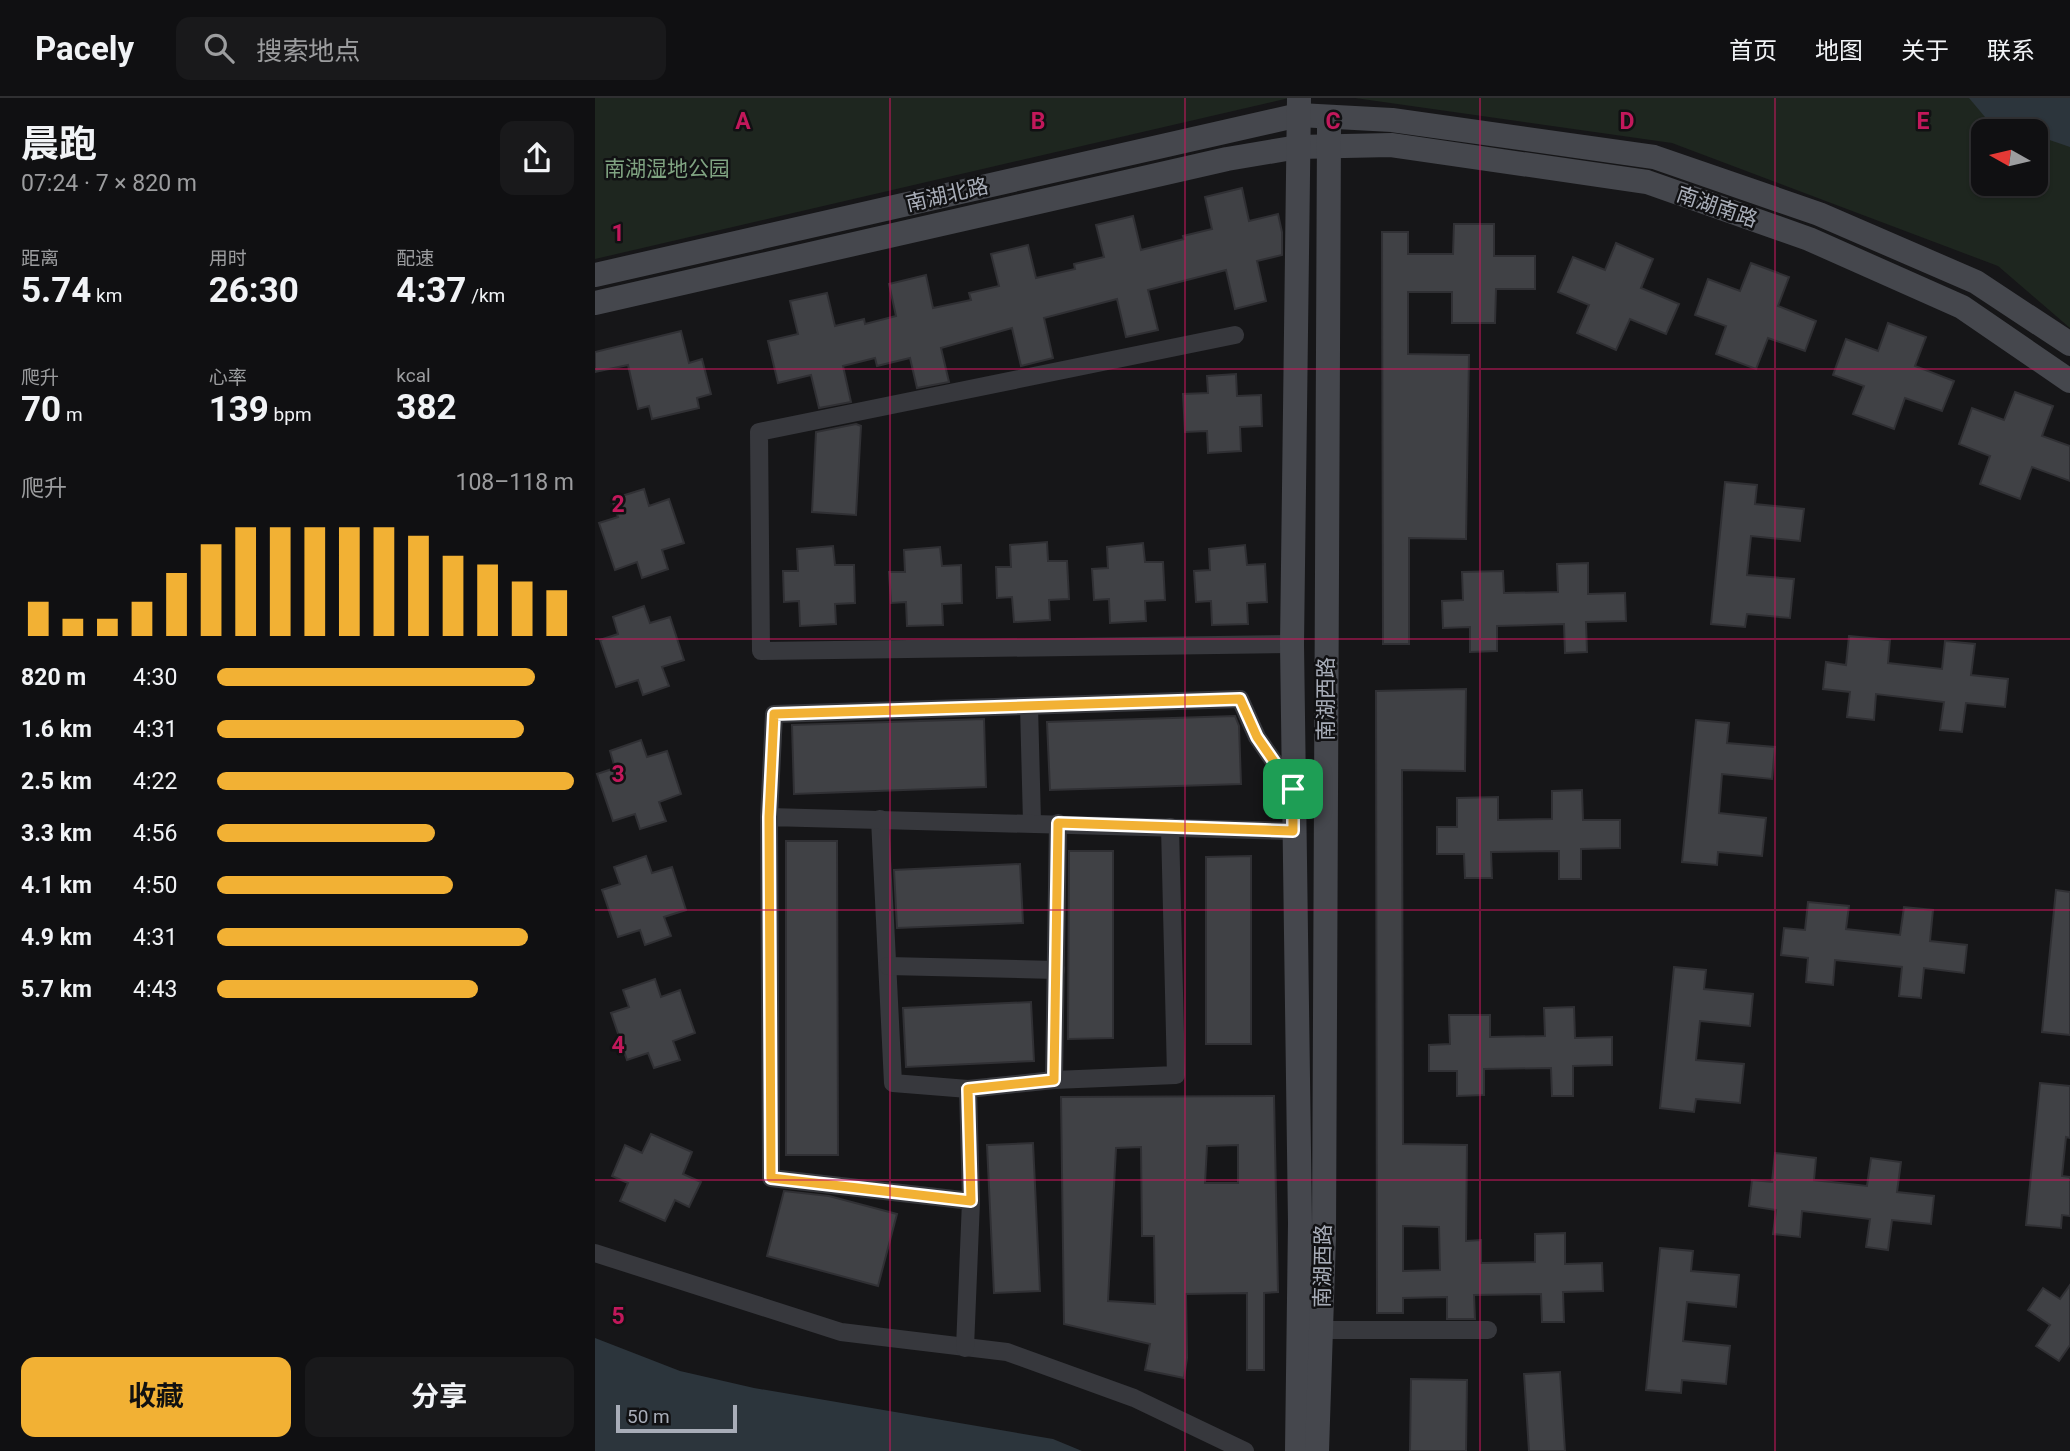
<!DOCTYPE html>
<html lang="zh">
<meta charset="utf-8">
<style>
:root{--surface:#101012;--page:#19191b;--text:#f1f3f6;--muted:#9c9d9f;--line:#303032;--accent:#f2b134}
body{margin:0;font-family:Roboto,"Noto Sans SC",sans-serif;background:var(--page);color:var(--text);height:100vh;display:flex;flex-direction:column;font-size:26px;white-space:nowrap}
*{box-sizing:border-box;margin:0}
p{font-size:23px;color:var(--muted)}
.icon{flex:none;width:38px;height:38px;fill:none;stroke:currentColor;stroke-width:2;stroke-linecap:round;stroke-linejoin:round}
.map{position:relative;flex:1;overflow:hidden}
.side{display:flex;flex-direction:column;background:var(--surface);width:595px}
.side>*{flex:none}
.needle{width:46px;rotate:278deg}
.buttons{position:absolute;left:1376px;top:21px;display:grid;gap:14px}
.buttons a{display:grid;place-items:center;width:77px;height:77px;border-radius:14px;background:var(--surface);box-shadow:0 2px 5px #0004,0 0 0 2px var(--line);font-size:35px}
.scale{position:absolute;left:21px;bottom:18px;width:121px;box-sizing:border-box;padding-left:7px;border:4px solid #a8adb8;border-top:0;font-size:19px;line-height:24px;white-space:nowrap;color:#a8adb8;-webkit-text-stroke:5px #111113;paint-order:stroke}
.pin{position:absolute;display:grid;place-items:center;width:60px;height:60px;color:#fff;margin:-30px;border-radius:14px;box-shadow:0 4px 10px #0006}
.round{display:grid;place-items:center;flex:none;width:74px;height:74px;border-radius:14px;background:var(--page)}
.overview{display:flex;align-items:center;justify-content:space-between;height:119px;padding:0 21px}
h1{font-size:38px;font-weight:700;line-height:52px}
.figures{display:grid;grid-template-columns:repeat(3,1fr);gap:10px;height:119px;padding:7px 21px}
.figures div{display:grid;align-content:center}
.figures b{font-size:35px;font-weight:700}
.figures small{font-size:19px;font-weight:400}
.figures p{font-size:19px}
.chart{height:196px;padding:14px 21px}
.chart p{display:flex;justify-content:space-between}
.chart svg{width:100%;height:126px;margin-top:7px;stroke:var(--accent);stroke-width:6}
.cta{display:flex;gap:14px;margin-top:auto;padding:14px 21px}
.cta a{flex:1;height:80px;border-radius:14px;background:var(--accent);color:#111;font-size:28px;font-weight:700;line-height:80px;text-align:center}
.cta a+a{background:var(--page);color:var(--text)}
ul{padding:0 21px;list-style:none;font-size:23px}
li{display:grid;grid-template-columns:112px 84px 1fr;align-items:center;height:52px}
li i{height:18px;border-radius:9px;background:var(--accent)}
header{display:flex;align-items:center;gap:42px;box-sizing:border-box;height:98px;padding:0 35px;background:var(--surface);border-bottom:2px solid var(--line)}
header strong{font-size:33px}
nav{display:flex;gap:38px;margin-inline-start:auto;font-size:24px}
.search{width:490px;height:63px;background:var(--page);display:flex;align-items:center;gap:18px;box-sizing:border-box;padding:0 24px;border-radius:14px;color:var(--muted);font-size:26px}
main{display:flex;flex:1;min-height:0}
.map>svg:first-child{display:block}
.green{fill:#1e261f;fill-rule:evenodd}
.water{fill:#2c353c}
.building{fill:#404145;stroke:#303034;stroke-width:2;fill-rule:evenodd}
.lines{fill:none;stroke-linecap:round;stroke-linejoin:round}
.minor{stroke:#37383d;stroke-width:18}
.secondary{stroke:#45474d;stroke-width:24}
.route-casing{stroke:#fff;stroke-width:14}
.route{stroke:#f2b134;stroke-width:9}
.grid{fill:none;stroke:#c2185b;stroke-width:2;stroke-opacity:0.55}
.labels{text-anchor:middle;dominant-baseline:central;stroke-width:5;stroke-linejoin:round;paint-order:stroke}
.park-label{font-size:21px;fill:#7fa381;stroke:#111113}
.street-label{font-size:21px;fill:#a8adb8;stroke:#111113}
.grid-label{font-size:23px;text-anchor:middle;font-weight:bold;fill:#c2185b;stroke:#111113;stroke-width:5;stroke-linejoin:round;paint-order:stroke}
</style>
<header>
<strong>Pacely</strong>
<div class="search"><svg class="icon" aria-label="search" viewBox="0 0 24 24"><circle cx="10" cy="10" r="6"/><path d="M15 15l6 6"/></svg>搜索地点</div>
<nav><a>首页</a><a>地图</a><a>关于</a><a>联系</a></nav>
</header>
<main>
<section class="side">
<div class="overview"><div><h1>晨跑</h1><p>07:24 · 7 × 820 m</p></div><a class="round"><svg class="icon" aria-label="share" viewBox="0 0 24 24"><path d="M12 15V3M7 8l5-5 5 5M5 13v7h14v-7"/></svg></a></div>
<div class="figures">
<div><p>距离</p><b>5.74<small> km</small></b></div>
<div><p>用时</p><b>26:30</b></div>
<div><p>配速</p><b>4:37<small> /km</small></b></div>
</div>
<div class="figures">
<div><p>爬升</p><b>70<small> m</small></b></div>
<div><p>心率</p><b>139<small> bpm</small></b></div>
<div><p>kcal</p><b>382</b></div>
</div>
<div class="chart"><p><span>爬升</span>108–118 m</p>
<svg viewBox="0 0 160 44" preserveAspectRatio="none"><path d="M5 44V32M15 44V38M25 44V38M35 44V32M45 44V22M55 44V12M65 44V6M75 44V6M85 44V6M95 44V6M105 44V6M115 44V9M125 44V16M135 44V19M145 44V25M155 44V28"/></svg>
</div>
<ul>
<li><b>820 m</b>4:30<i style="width:89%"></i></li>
<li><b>1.6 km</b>4:31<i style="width:86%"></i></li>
<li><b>2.5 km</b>4:22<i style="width:100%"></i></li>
<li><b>3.3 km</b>4:56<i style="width:61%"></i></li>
<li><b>4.1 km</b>4:50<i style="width:66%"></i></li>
<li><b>4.9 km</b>4:31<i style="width:87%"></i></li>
<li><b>5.7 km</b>4:43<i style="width:73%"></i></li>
</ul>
<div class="cta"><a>收藏</a><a>分享</a></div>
</section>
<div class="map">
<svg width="1475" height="1353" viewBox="0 0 1475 1353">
<rect width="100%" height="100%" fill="#161618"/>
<g class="green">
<polygon points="0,0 694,0 0,161"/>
<path d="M760,0H1475V230L1403,168L1077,45ZM1388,33H1440V86H1388Z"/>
</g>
<g class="water">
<polygon points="1374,0 1475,0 1475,49 1440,37 1440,33 1431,33 1390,19"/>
<polygon points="0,1240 85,1273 159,1290 458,1341 487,1353 0,1353"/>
</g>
<g class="building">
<polygon points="647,90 654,123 683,116 687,134 687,157 662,163 671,203 640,211 631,172 553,192 563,232 531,239 522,201 449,220 458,260 426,268 417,230 346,250 354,284 322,290 315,260 282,268 280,260 248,268 256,304 224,310 216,277 183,285 173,243 203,236 195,203 232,195 240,228 269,221 270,226 301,218 294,186 331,177 338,210 376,202 374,195 404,188 396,156 433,147 441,180 480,171 479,166 509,159 501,127 538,118 546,152 589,141 588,138 617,131 610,99"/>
<polygon points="859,126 899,126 899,158 940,158 940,191 901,191 900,225 857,225 857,194 813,194 813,256 874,257 871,441 814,440 814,546 788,546 787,134 813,134 813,156 858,156"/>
<polygon points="1021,145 1058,161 1046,190 1084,206 1071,236 1035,221 1021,252 982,235 994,207 963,194 978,159 1010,172"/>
<polygon points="1156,165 1194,179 1183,208 1221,223 1210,253 1173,240 1161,271 1121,256 1131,228 1100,217 1113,181 1145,193"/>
<polygon points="1293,225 1331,239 1320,268 1359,283 1347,313 1310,300 1299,331 1258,316 1269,288 1238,277 1251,241 1283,253"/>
<polygon points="86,233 94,265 107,261 116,296 102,300 104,310 57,321 54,308 43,311 33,267 0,274 0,254"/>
<polygon points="641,276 642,298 666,297 667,328 645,329 646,353 613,355 612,333 590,334 588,296 613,295 612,278"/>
<polygon points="1420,294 1458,308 1447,338 1475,348 1475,383 1437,369 1425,401 1385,386 1395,358 1364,346 1377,310 1409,322"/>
<polygon points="261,326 266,328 261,417 217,414 221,334"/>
<polygon points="1130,384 1162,387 1160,406 1209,411 1205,443 1156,438 1152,477 1199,481 1195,520 1152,516 1150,529 1116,526"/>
<polygon points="49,391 54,408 74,401 89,445 67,452 73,471 47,480 42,464 20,472 4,425 23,419 17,401"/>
<polygon points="452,444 453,463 472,463 474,501 454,502 455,522 419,524 417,499 402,500 401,469 416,469 415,447"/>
<polygon points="548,445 550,464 568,464 570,502 550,503 551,523 515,525 514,501 499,502 497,471 513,470 512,449"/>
<polygon points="650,447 652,467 670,466 672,504 652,505 653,526 617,527 616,503 601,504 599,473 615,472 614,451"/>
<polygon points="238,448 240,467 259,467 260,505 240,506 241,526 205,528 204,503 189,504 188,473 203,473 202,451"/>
<polygon points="345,449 347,468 366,467 367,505 347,506 348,527 312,528 311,504 296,505 294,474 310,474 309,452"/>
<polygon points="993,465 993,496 1030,495 1031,523 991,524 992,554 970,555 969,526 902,528 902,553 875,554 875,529 848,530 847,503 868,502 867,474 908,473 909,495 963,494 962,466"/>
<polygon points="49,508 55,525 75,519 89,562 67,569 74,588 48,597 43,582 21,589 5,542 23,536 18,519"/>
<polygon points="1254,538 1295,542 1293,565 1347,571 1350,543 1380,546 1376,577 1413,581 1410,609 1371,605 1367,634 1345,632 1349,604 1281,596 1279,622 1252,619 1255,594 1228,591 1231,564 1251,567"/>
<path d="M871,591L870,673L807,672L808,1046L872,1047L871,1143L886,1142V1165L940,1164V1136L970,1135V1166L1007,1165L1008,1193L968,1194L969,1224H947L946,1196L879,1197L880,1221H852V1199L808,1200V1215H782L781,593ZM808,1128L844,1129L845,1172L808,1173Z"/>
<polygon points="640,618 644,628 646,686 455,692 452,624"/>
<polygon points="389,621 391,689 199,696 197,627"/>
<polygon points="1101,622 1134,625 1132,645 1180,649 1177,681 1127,676 1124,715 1171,720 1167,758 1123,754 1122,767 1087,764"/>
<polygon points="46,642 52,659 72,653 86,696 64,704 71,723 45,731 40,716 18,723 2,676 20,670 15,653"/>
<polygon points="987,692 988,722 1025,722 1025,750 986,751 986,781 964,781 964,753 896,754 897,780 870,780 869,756 842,756 842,729 862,729 862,700 903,699 903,722 957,721 957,693"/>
<polygon points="191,743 242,743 243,1057 191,1057"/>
<polygon points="474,753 518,753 518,940 473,941"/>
<polygon points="51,758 57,775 77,769 91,812 69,819 76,838 50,847 45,832 23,839 7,792 25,786 19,769"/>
<polygon points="656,758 656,946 611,946 611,759"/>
<polygon points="425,766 428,825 302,830 299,772"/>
<polygon points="1461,792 1475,794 1475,937 1447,934"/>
<polygon points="1213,804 1254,808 1251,831 1305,837 1309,809 1338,812 1335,843 1372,847 1369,875 1329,870 1326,900 1304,898 1307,869 1240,862 1238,887 1211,884 1213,860 1186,857 1189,830 1210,832"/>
<polygon points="1079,869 1111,872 1109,891 1158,896 1155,928 1105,923 1101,962 1149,966 1145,1005 1101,1001 1099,1014 1065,1010"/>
<polygon points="60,881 66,899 85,892 100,935 78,943 85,962 59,970 53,955 32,962 16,915 34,909 28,892"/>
<polygon points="436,904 439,963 311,969 308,910"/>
<polygon points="979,909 980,940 1017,939 1017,967 978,968 978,998 957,998 956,970 889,971 889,997 862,998 862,973 834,973 834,947 855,946 854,917 895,917 895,939 950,938 949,910"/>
<polygon points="1445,985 1475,988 1475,1040 1471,1039 1467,1078 1475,1079 1475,1118 1467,1117 1466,1130 1431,1127"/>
<path d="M679,998L683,1194L669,1195V1272H652V1195L591,1196L592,1260L589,1280L550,1272L555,1246L469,1226L466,999ZM643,1047V1085H610L612,1048ZM546,1049L547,1138H559L560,1206L513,1203L521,1050Z"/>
<polygon points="56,1036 97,1054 88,1076 106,1084 94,1109 80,1102 70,1123 25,1103 33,1085 17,1078 30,1047 47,1055"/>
<polygon points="438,1045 445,1193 399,1195 392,1047"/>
<polygon points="1180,1055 1221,1060 1219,1082 1272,1088 1276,1060 1306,1064 1302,1094 1339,1098 1336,1126 1297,1122 1293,1152 1271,1149 1275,1121 1207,1113 1205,1139 1178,1136 1181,1112 1154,1108 1157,1082 1177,1084"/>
<polygon points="189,1093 234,1098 302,1116 283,1188 172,1158"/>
<polygon points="1065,1150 1098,1153 1096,1173 1144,1177 1141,1209 1092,1204 1088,1243 1135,1248 1131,1286 1087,1282 1086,1295 1051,1292"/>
<polygon points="1475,1187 1475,1247 1464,1263 1441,1248 1455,1227 1433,1212 1448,1190 1465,1201"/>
<polygon points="965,1274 970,1353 934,1353 929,1276"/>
<polygon points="816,1281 872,1282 871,1353 815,1353"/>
</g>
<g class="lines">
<g class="minor">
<polyline points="640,237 164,334 166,553 697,546"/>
<polyline points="434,608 437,724"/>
<polyline points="174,719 179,616 645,601 662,639 698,691"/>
<polyline points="285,721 298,985 373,991 459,982 581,977 575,729"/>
<polyline points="293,868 461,872"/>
<polyline points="459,982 463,725"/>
<polyline points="373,991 376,1103"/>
<polyline points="0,1155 246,1234 412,1254 539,1300 650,1353"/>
<polyline points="726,1232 893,1232"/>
<polyline points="370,1250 376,1103 176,1080 174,719 698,733"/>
</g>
<g class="secondary">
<polyline points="0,177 704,17 797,22 1059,59 1224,116 1381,184 1475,246"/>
<polyline points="0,205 632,61 703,49 796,47 1052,84 1214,141 1367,209 1475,283"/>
<polyline points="702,1353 705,1125 697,546 704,0"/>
<polyline points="722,1353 729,1140 734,31"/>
</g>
</g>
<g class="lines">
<defs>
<polygon id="route" points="645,601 662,639 698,691 698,733 463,725 459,982 373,991 376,1103 176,1080 174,719 179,616"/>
</defs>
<use href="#route" class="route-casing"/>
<use href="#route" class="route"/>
</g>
<path class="grid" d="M295,0V1353M590,0V1353M885,0V1353M1180,0V1353M0,271H1475M0,541H1475M0,812H1475M0,1082H1475"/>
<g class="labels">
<g class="park-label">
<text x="72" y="71">南湖湿地公园</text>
</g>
<g class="street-label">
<text transform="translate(352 97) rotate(-13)">南湖北路</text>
<text transform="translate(1122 109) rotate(19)">南湖南路</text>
<text transform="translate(731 601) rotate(-90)">南湖西路</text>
<text transform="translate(728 1168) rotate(-89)">南湖西路</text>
</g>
</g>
<g class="grid-label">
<text x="148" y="31">A</text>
<text x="443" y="31">B</text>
<text x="738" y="31">C</text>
<text x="1032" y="31">D</text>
<text x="1328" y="31">E</text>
<text x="23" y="143">1</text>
<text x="23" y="414">2</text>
<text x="23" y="684">3</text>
<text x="23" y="955">4</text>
<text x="23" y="1226">5</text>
</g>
</svg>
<div class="buttons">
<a><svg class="needle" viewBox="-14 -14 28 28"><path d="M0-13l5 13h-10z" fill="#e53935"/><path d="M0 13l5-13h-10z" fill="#9c9d9f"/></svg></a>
</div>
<div class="scale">50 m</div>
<div class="pin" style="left:698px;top:691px;background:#1e9e55"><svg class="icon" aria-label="arrive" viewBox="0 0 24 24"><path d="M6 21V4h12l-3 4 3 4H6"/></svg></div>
</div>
</main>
